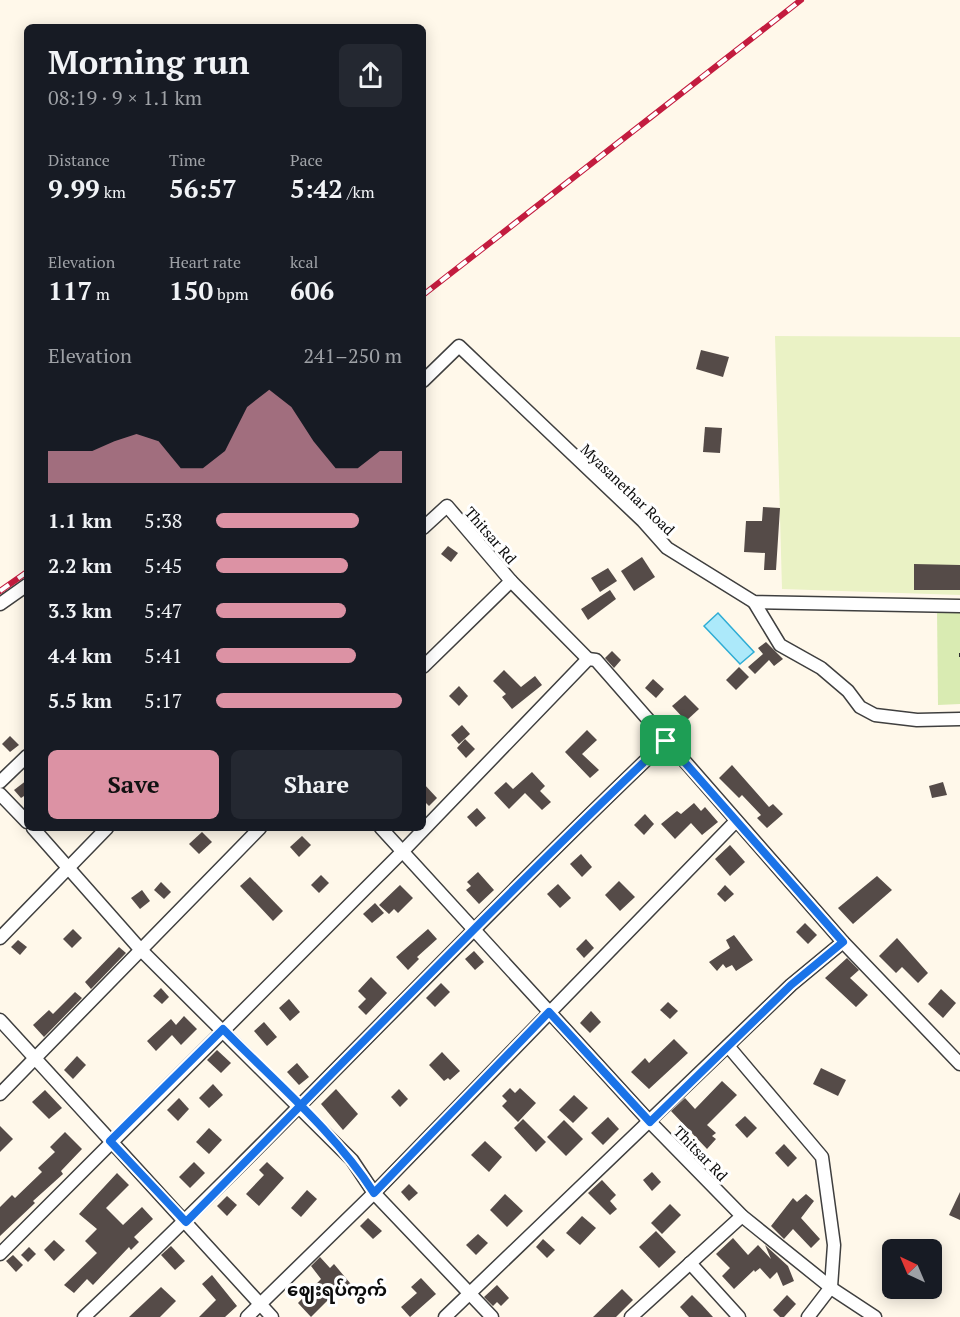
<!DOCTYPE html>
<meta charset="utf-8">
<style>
:root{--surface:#171b24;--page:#242831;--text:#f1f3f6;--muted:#9ea1a6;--accent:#dc92a4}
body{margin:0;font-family:"PT Serif","Noto Sans Myanmar",serif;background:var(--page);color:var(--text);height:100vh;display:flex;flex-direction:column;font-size:22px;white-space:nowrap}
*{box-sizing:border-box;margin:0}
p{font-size:20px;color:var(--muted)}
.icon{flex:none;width:33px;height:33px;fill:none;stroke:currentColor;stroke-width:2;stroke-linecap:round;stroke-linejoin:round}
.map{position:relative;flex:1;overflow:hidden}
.side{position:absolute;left:24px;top:24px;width:402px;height:807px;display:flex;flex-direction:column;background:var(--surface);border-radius:9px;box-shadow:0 3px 15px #0003}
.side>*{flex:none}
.needle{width:39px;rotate:316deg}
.fabs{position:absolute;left:882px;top:1239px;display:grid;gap:12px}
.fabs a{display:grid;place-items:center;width:60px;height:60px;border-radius:9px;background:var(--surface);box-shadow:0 3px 15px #0003;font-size:30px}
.pin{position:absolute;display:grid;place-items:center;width:51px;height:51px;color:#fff;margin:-26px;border-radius:12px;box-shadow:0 3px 9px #0006}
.round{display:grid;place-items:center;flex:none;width:63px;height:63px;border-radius:9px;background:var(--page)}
.overview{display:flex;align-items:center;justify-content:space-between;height:102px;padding:0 24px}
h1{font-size:33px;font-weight:800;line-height:45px}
.stats{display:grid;grid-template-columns:repeat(3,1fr);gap:9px;height:102px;padding:6px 24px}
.stats div{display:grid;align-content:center}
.stats b{font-size:26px;font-weight:800}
.stats small{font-size:16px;font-weight:400}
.stats p{font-size:16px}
.chart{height:168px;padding:12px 24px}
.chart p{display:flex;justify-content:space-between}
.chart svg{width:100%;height:108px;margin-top:6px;fill:var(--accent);opacity:.7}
.button{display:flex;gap:12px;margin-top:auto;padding:12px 24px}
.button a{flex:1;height:69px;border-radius:9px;background:var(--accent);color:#111;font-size:24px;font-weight:800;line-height:69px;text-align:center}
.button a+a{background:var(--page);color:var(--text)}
ul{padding:0 24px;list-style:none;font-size:20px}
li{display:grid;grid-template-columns:96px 72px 1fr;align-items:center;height:45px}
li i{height:15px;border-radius:8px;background:var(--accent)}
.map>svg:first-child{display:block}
.green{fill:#d9ebb2}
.pitch{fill:#eaf2c5}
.water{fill:#ace9fa;stroke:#2fadd5;stroke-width:1.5}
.building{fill:#554b48}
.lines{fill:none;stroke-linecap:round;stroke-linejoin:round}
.minor-casing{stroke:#3f3f3f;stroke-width:15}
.path{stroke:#2e2e2e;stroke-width:2;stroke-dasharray:6 3;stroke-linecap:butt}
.minor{stroke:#fff;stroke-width:12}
.rail-casing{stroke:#c31c3f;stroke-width:6}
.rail{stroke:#fff;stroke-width:4;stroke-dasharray:11;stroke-linecap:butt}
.route-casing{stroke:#fff;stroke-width:12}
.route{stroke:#1a73e8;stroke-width:8}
.labels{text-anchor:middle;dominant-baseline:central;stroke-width:6;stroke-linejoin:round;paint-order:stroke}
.street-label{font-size:15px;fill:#0c0c0c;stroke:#fff}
.quarter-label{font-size:18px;font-weight:bold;fill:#0c0c0c;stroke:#fff}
</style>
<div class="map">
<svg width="960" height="1317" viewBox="0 0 960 1317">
<rect width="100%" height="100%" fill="#fff8ea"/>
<polygon class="green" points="937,610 960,610 960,704 938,705"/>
<polygon class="pitch" points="775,336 960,337 960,595 782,589"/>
<polygon class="water" points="718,613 754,652 740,664 704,626"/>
<g class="building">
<polygon points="701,350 729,357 723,377 696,369"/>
<polygon points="705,427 722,428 720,453 703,452"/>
<polygon points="763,507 780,508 776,570 764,570 765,553 744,552 746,521 762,521"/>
<polygon points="448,546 458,553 451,562 441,554"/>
<polygon points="642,557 655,577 634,591 621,571"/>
<polygon points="914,564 960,565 960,590 914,590"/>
<polygon points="608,568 617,581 600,592 591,578"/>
<polygon points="610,590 616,599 588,620 581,609"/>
<polygon points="766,642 783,659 774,666 769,660 755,674 748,667 763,654 758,648"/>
<polygon points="612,651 621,660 614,668 605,658"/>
<polygon points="739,667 749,677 736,690 726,680"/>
<polygon points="504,670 521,687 535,676 542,685 512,709 502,697 506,694 493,681"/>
<polygon points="653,679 664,689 656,698 645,688"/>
<polygon points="459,686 468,696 459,706 449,696"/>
<polygon points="685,695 699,709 686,721 672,706"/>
<polygon points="462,725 470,734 459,744 451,735"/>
<polygon points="587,730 597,740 582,754 599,770 590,778 565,752"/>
<polygon points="10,736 19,745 10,752 2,744"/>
<polygon points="465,739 475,749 466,758 457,748"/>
<polygon points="732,765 769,807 773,804 783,814 767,828 757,818 761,815 742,795 739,798 719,778"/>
<polygon points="532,772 545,786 540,791 551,802 542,810 525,793 509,809 494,793 506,782 513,789"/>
<polygon points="27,780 27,794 21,798 14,790"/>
<polygon points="943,782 947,795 932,798 929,786"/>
<polygon points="423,783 437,798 429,806 423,800"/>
<polygon points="694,803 701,811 705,807 718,822 702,835 691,823 675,839 661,824 677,811 681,814"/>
<polygon points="477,808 486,818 476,827 467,817"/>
<polygon points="645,814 654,824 644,835 634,825"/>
<polygon points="202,832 212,842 199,854 189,844"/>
<polygon points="302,836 311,845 299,857 290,847"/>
<polygon points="730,845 745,862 730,876 715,859"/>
<polygon points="581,854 592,867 582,877 570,864"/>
<polygon points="478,872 494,890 479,904 466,890 471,886 467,882"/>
<polygon points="321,875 329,883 319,893 311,885"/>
<polygon points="877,876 892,890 853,924 838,908"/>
<polygon points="250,877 283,911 273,921 240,886"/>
<polygon points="619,881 635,897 620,911 605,895"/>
<polygon points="161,882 171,892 164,899 154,890"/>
<polygon points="558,884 571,898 560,908 547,894"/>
<polygon points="400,885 413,898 398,913 394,909 389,914 379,905"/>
<polygon points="725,885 734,894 725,902 717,894"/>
<polygon points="142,890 150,901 140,909 131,898"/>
<polygon points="375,903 384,913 372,923 363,914"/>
<polygon points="805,923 817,935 808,944 796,932"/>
<polygon points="73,929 82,938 72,948 63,939"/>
<polygon points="428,929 437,939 417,957 419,959 408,970 396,957"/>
<polygon points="734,935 753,960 736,971 732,965 726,968 723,964 717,971 709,962 730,948 726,940"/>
<polygon points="897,938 928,973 918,983 902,967 896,973 879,956"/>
<polygon points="586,939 594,948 584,958 576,949"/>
<polygon points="18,940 27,947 20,955 11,947"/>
<polygon points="119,947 126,953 91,989 85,982"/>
<polygon points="474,951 484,962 475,970 465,959"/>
<polygon points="847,958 859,970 850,978 868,995 856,1007 825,978"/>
<polygon points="371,977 387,993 366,1015 358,1007 366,999 358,991"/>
<polygon points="441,983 450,992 435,1007 426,998"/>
<polygon points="161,988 169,997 162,1004 153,996"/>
<polygon points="941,989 956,1003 943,1018 928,1004"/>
<polygon points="75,992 82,998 44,1037 33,1025 49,1010 53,1014"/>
<polygon points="289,999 300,1012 290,1021 279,1008"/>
<polygon points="668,1002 678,1011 670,1019 660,1010"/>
<polygon points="591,1011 601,1022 590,1033 580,1023"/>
<polygon points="184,1016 197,1029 181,1045 172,1035 156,1051 147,1041 171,1019 176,1025"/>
<polygon points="264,1022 277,1037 267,1046 254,1031"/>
<polygon points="674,1039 688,1053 649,1089 631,1072 645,1058 649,1063"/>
<polygon points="217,1050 231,1063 221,1073 207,1060"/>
<polygon points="442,1052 460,1071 450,1080 448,1078 444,1081 429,1065"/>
<polygon points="77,1056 86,1065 73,1079 64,1070"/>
<polygon points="297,1063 309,1077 299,1085 287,1072"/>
<polygon points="821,1068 846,1080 838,1096 813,1084"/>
<polygon points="722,1081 737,1095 707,1125 716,1133 712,1136 716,1139 707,1149 671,1111 685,1098 695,1109"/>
<polygon points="213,1084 223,1095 209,1108 199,1098"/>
<polygon points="510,1088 515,1093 520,1088 536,1103 518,1122 502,1106 507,1101 502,1096"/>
<polygon points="336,1089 358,1114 343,1130 321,1104"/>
<polygon points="399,1089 408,1099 400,1107 391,1097"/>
<polygon points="45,1090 62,1108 49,1119 32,1102"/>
<polygon points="574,1095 588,1108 573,1123 559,1110"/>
<polygon points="179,1098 189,1109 178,1121 167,1110"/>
<polygon points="745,1116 757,1128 747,1138 735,1125"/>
<polygon points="608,1117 619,1129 603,1145 591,1133"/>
<polygon points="523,1119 546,1142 536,1152 514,1128"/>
<polygon points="564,1120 583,1139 566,1156 547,1137"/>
<polygon points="0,1126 13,1139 0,1152"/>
<polygon points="209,1128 222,1140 209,1154 196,1142"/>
<polygon points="65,1132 82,1149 61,1171 63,1174 33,1201 35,1203 0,1236 0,1207 12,1195 15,1198 42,1172 38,1168 55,1152 50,1147"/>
<polygon points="485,1141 502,1157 489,1172 471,1155"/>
<polygon points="784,1144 797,1158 788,1167 775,1153"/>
<polygon points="194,1162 205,1173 190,1188 179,1177"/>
<polygon points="267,1162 284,1178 259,1206 246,1194 264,1175 259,1170"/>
<polygon points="652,1172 661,1182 652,1191 643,1180"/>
<polygon points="117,1173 129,1185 106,1208 123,1225 142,1207 153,1219 134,1237 139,1242 131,1250 129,1247 93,1285 87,1279 74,1293 64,1285 97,1253 85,1241 97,1229 79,1214"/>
<polygon points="602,1180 616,1195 610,1201 617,1209 610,1215 588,1193"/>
<polygon points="409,1184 418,1193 409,1201 401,1192"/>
<polygon points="307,1190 317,1199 301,1217 291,1208"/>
<polygon points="960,1192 960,1220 949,1215"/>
<polygon points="505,1194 523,1211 507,1227 490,1210"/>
<polygon points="806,1194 814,1201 801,1218 820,1239 811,1248 793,1229 784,1239 771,1226 793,1198 797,1202"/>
<polygon points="227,1196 237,1205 227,1216 217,1206"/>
<polygon points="670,1204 681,1215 662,1234 651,1223"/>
<polygon points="582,1216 596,1228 580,1245 566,1233"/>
<polygon points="368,1218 382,1231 373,1239 360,1226"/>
<polygon points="656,1231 676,1252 659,1268 639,1247"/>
<polygon points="478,1234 488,1243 476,1255 466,1245"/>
<polygon points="733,1238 748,1255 758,1245 771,1259 765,1245 788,1266 794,1281 783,1286 777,1272 770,1279 760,1268 755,1272 754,1270 734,1289 722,1276 730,1268 716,1254"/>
<polygon points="543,1239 555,1250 547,1258 536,1247"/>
<polygon points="54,1240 65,1250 54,1261 44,1250"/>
<polygon points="171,1246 185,1261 175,1270 161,1255"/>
<polygon points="29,1247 36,1254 28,1262 21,1255"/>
<polygon points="13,1255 23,1265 16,1272 6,1261"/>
<polygon points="320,1257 330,1268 334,1264 355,1289 347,1297 339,1289 311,1317 298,1303 321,1279 311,1266"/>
<polygon points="212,1275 237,1306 225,1317 199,1317 216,1300 202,1284"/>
<polygon points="421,1278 436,1294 410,1317 401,1307 417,1293 411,1287"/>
<polygon points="497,1285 509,1298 501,1306 497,1302 493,1306 484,1297"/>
<polygon points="161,1287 176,1301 160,1317 129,1317"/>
<polygon points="622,1289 633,1300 616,1317 593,1317"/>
<polygon points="692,1295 702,1305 713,1317 689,1317 680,1307"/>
<polygon points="787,1295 796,1304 784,1317 780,1317 773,1310"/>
</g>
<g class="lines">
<defs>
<g id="minor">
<polyline points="423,381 459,346 643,521 667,548 754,602 960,606"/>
<polyline points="423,528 447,506 511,581"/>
<polyline points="754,602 780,645 821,668 848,691 860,707 875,715 917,720 960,719"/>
<polyline points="0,604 27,585"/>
<polyline points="423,667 511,581 588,659"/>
<polyline points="0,782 27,756"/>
<polyline points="0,794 27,822"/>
<polyline points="33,828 140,949 352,1160 374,1193 492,1317"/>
<polyline points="381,828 650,1122 742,1216 834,1290 875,1317"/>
<polyline points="0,938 107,828"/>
<polyline points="0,1020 272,1317"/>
<polyline points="728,1046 822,1157 834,1245 831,1287 808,1317"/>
<polyline points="0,1094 260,828"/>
<polyline points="0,1254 403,851 588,659 596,660 843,942 960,1064"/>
<polyline points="690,1263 739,1317"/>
<path d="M84,1317C283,1130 468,929 666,741"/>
<polyline points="247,1317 374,1193 736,821"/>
<polyline points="445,1317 791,985 843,942"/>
<polyline points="631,1317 742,1216"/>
</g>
</defs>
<use href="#minor" class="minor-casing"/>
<polyline class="path" points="960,653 960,657"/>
<use href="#minor" class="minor"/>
<defs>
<g id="rail">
<polyline points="423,295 801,0"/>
<polyline points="0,591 27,572"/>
</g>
</defs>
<use href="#rail" class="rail-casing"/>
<use href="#rail" class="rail"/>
</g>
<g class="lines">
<defs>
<path id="route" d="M666,741C502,897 345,1061 186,1222L110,1141L223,1029C275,1082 334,1131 374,1193L549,1012L650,1122L791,985L843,942L666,741"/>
</defs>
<use href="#route" class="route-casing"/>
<use href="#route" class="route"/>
</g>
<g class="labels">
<g class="street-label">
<text transform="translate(628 489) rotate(44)">Myasanethar Road</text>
<text transform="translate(491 535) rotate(49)">Thitsar Rd</text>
<text transform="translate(701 1153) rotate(46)">Thitsar Rd</text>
</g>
<g class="quarter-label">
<text x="337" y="1289">ဈေးရပ်ကွက်</text>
</g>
</g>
</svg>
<div class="fabs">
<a><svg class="needle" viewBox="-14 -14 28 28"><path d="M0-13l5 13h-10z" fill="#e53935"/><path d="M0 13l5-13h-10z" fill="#9ea1a6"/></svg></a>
</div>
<div class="pin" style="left:666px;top:741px;background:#1e9e55"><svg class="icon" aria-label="arrive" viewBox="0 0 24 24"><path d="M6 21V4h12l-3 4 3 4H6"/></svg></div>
<section class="side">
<div class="overview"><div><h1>Morning run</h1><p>08:19 · 9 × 1.1 km</p></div><a class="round"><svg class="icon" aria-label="share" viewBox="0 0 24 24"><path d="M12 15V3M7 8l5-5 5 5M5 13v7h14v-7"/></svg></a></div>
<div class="stats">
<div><p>Distance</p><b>9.99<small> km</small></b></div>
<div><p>Time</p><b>56:57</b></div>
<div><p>Pace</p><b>5:42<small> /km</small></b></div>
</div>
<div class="stats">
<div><p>Elevation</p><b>117<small> m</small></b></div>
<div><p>Heart rate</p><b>150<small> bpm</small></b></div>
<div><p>kcal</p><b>606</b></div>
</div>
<div class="chart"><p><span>Elevation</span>241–250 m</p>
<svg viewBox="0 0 160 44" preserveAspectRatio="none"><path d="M0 44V31L10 31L20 31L30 27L40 24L50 27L60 38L70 38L80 31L90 13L100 6L110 13L120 27L130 38L140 38L150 31L160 31V44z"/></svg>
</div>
<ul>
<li><b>1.1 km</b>5:38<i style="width:77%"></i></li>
<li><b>2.2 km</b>5:45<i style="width:71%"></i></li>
<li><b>3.3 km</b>5:47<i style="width:70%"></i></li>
<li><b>4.4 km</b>5:41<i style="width:75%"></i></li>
<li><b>5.5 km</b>5:17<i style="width:100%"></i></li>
</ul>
<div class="button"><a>Save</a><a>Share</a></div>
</section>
</div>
